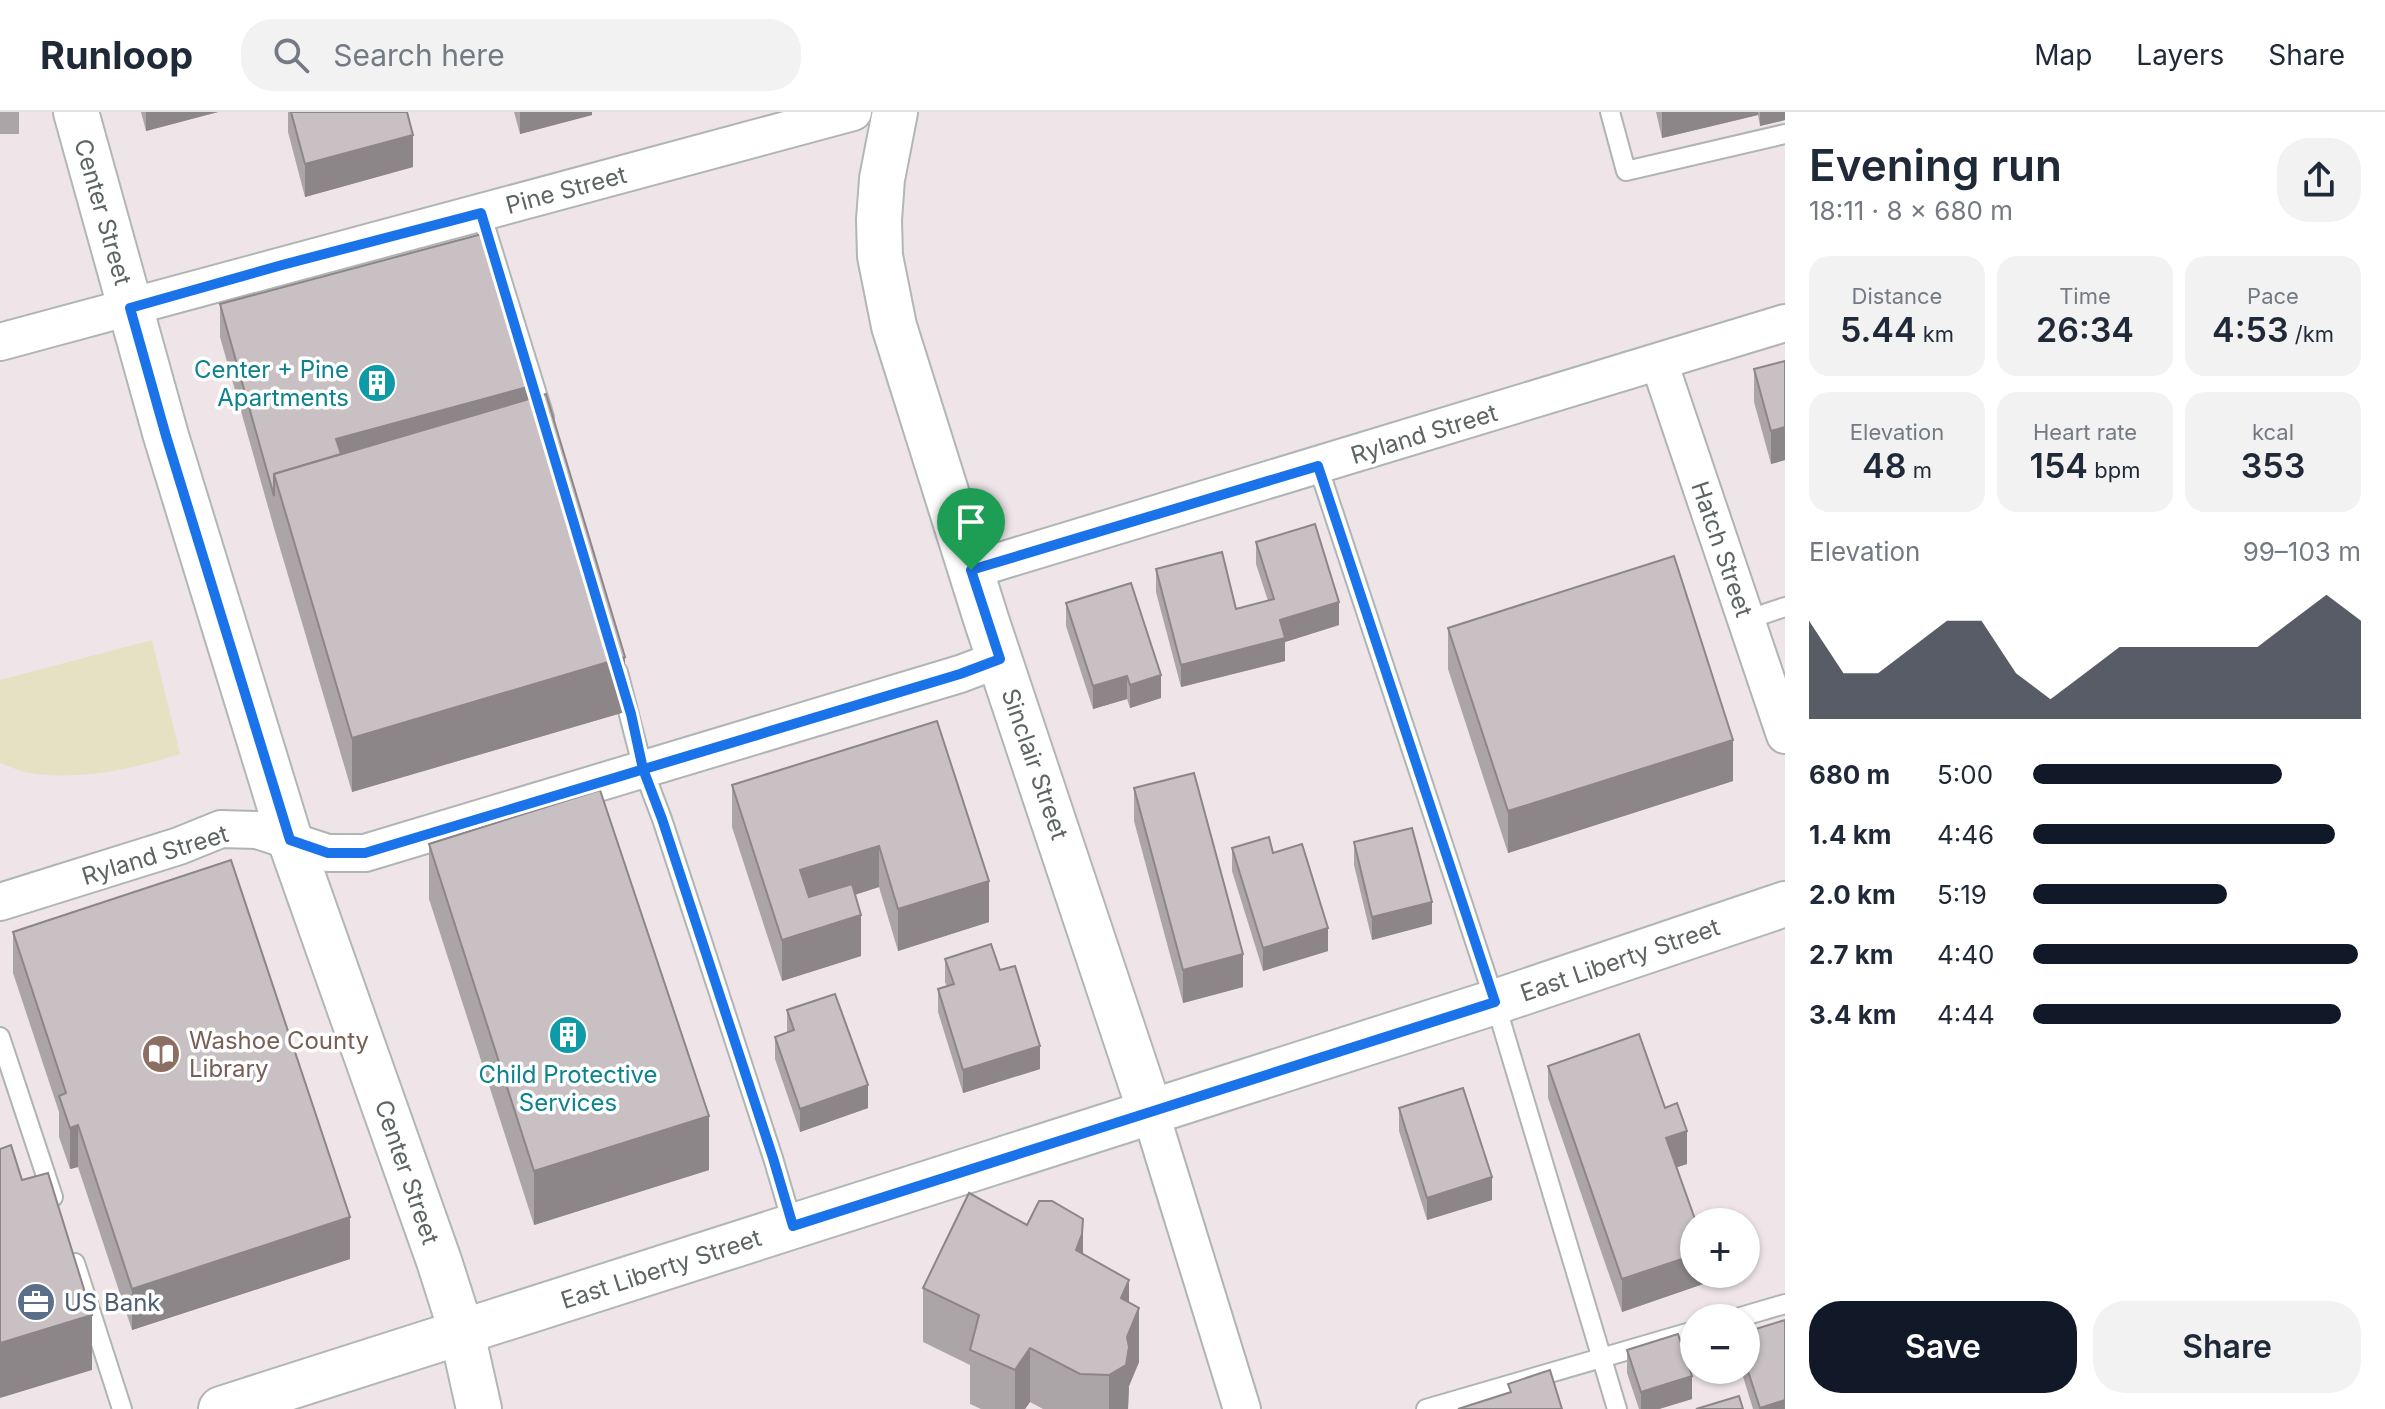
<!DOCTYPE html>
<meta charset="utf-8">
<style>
:root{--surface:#fff;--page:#f2f2f3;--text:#1f2937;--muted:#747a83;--line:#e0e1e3;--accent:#111827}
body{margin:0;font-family:Inter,sans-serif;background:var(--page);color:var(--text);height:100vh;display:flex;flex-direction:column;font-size:30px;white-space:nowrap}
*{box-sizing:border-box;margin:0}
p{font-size:26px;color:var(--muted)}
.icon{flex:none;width:44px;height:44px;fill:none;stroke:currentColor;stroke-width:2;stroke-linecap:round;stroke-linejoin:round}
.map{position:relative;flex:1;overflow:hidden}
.sheet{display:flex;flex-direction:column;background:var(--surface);width:600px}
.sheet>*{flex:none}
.controls{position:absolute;left:1680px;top:1096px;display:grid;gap:16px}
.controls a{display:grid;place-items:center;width:80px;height:80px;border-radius:50%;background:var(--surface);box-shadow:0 2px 6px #0004;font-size:40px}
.pin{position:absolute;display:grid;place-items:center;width:68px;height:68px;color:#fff;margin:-82px -34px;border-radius:50% 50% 50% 0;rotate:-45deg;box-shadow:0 0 8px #0007}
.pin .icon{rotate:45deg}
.round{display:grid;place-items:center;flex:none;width:84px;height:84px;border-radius:32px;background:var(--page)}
.head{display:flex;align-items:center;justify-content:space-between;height:136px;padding:0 24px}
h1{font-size:44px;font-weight:600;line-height:60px}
.metrics{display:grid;grid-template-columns:repeat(3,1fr);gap:12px;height:136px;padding:8px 24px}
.metrics div{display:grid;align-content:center;border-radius:20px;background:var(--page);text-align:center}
.metrics b{font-size:34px;font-weight:600}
.metrics small{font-size:22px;font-weight:400}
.metrics p{font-size:22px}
.chart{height:224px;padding:16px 24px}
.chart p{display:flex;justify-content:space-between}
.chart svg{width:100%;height:144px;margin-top:8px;fill:var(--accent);opacity:.7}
.primary-button{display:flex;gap:16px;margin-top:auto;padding:16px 24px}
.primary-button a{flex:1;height:92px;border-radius:32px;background:var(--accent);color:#fff;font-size:32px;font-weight:600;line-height:92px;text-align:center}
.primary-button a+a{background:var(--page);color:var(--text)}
ul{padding:0 24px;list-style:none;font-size:26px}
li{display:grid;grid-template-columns:128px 96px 1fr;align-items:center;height:60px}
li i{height:20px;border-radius:10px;background:var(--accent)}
header{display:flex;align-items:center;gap:48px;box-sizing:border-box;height:112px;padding:0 40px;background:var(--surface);border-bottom:2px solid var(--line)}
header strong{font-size:38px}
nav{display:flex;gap:44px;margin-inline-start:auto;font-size:28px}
.search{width:560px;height:72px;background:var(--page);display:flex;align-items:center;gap:20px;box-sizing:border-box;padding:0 28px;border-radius:32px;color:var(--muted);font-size:30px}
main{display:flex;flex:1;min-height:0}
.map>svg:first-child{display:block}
.green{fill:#e5e1c3}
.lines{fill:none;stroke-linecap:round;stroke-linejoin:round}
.lane-casing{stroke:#aeb5b2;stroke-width:22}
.street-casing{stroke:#aeb5b2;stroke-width:40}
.secondary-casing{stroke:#b0b7b4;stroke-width:48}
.lane{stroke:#fff;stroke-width:18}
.street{stroke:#fff;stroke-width:36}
.secondary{stroke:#fff;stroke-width:44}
.wall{fill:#aca5a8}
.shaded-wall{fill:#8c8688}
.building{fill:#c8c0c3;stroke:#8c8688;stroke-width:2}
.route-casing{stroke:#fff;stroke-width:16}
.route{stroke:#1a73e8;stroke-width:10}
.labels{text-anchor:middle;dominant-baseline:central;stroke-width:7;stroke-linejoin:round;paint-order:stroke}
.street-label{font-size:24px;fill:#5d6561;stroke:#fff}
.culture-label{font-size:24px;fill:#0d838f;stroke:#fff;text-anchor:end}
.education-label{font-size:24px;fill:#785e54;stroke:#fff;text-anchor:start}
.service-label{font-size:24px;fill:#4e5e75;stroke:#fff;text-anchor:start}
</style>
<header>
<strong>Runloop</strong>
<div class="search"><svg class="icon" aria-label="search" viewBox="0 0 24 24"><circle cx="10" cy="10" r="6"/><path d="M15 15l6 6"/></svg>Search here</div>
<nav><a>Map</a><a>Layers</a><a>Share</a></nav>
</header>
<main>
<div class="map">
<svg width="1785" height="1297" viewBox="0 0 1785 1297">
<rect width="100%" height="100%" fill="#efe5e9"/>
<path class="green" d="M152,528L180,642C132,657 81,669 30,661C20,660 10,654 0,651V568Z"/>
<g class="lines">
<defs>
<g id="lane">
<polyline points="1610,0 1626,59 1785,22"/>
<polyline points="481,101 544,305"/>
<polyline points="1318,354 1495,890 1617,1297"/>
<polyline points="1746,508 1785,495"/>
<polyline points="618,560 643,657 662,707 773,1046 793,1114"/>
<polyline points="0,925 53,1085"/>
<polyline points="75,1151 122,1297"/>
<polyline points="1737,1206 1785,1192"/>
<polyline points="1426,1297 1694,1219"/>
</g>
<g id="street">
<polyline points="0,230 853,0"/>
<polyline points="1659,250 1785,623"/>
<polyline points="971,458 1785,211"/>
<polyline points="0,790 179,734 221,717 257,718 328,741 365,741 960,562 1000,547"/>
<polyline points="1150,999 1242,1297"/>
</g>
<g id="secondary">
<polyline points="76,0 166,324 290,728 439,1149 462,1221 479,1297"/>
<polyline points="895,0 882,67 879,108 880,144 894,214 986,507 1150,999"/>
<polyline points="221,1297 1495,890 1785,792"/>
</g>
</defs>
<use href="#lane" class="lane-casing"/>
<use href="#street" class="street-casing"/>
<use href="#secondary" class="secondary-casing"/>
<use href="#lane" class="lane"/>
<use href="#street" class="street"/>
<use href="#secondary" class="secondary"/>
</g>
<g class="wall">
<rect x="0" y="0" width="19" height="22"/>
<polygon points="141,0 218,0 146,19"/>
<polygon points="288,0 407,0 413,55 305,85 288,20"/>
<polygon points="514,0 592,0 592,3 520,22"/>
<polygon points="1656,0 1785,0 1785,8 1760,14 1758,3 1662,26"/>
<polygon points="220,192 504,202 531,286 625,600 352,680 274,416 220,225"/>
<polygon points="1785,249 1785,348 1771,352 1754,290 1754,257"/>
<polygon points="1256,430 1339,513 1285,530 1285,549 1181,575 1156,480 1156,457 1236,497 1268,489 1256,452"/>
<polygon points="1066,491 1161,586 1130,596 1127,587 1093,597 1066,514"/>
<polygon points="1448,516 1733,669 1508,741 1448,557"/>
<polygon points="937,609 989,810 898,839 879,775 855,783 861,844 782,869 732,715 732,673"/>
<polygon points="1134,676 1243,875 1183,891 1134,709"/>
<polygon points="1354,730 1432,812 1372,828 1354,753"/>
<polygon points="429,732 709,1058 534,1113 429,787"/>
<polygon points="1232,736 1273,741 1328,839 1263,859 1232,759"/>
<polygon points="13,820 350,1147 132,1218 78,1055 70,1057 59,1025 59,1000 13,861"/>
<polygon points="945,847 1000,858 1040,957 963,981 938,900 938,877 947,875 945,870"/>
<polygon points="787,898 868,996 800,1020 775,947 775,925 787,921"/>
<polygon points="1548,954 1665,996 1687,1052 1677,1055 1706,1162 1706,1171 1622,1200 1548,986"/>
<polygon points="1399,996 1492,1088 1427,1108 1399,1019"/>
<polygon points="1027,1113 1083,1142 1129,1191 1139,1250 1129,1274 1128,1297 1043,1297 1030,1290 1025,1297 981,1297 970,1292 970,1253 923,1230 923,1176"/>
<polygon points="1746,1220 1785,1297 1753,1297 1741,1258 1746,1258"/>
<polygon points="1627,1238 1692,1287 1659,1297 1639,1297 1627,1261"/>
</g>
<g class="shaded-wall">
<polygon points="146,0 218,0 146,19"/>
<polygon points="520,0 592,0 592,3 520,22"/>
<polygon points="1662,0 1758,0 1758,3 1662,26"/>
<polygon points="1760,0 1785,0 1785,8 1760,14"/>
<polygon points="413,23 413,55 305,85 305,52"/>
<polygon points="531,274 531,307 336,360 336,327"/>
<polygon points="1785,315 1785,348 1771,352 1771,319"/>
<polygon points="1339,490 1339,513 1285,530 1285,549 1181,575 1181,553 1280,508"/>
<polygon points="625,545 625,600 352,680 352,626"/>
<polygon points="1161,563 1161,586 1130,596 1130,573"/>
<polygon points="1127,564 1127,587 1093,597 1093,574"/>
<polygon points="1733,628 1733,669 1508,741 1508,699"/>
<polygon points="879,734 879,775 800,800 800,758"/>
<polygon points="989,769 989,810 898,839 898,797"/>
<polygon points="1432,790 1432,812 1372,828 1372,805"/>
<polygon points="861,803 861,844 782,869 782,828"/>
<polygon points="1328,816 1328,839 1263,859 1263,836"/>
<polygon points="1243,842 1243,875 1183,891 1183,858"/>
<polygon points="1040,934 1040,957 963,981 963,958"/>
<polygon points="868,973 868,996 800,1020 800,997"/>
<polygon points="709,1004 709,1058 534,1113 534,1059"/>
<polygon points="78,1013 78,1055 70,1057 70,1016"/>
<polygon points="1687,1019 1687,1052 1666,1059 1666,1026"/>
<polygon points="1492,1065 1492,1088 1427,1108 1427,1086"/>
<polygon points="350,1105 350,1147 132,1218 132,1177"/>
<polygon points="1083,1107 1083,1162 1076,1138"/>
<polygon points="1694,1143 1694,1162 1706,1162 1706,1171 1622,1200 1622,1167"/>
<polygon points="1129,1168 1129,1219 1139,1196 1139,1250 1129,1274 1128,1297 1109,1297 1109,1263 1121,1186"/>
<polygon points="92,1203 92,1258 0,1286 0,1231"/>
<polygon points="1030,1236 1030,1290 1025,1297 1015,1297 1015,1258"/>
<polygon points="1692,1264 1692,1287 1659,1297 1641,1297 1641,1280"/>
<polygon points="1785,1288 1785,1297 1760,1297 1760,1296"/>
</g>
<g class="building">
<polygon points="291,0 407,0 413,23 305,52"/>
<polygon points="482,122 504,202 511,199 531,274 336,327 341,342 274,362 274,384 220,192"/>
<polygon points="1785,249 1785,315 1771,319 1754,257"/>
<polygon points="546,282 625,545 352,626 274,362"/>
<polygon points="1315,412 1339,490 1280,508 1285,526 1181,553 1156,457 1222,440 1236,497 1274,487 1256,430"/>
<polygon points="1674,444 1733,628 1508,699 1448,516"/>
<polygon points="1131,471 1161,563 1130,573 1127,564 1093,574 1066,491"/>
<polygon points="937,609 989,769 898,797 879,734 800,758 809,785 852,772 861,803 782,828 732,673"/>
<polygon points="1194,661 1243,842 1183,858 1134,676"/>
<polygon points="600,678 709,1004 534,1059 429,732"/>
<polygon points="1412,716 1432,790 1372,805 1354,730"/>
<polygon points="1269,725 1273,741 1302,732 1328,816 1263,836 1232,736"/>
<polygon points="231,748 350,1105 132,1177 78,1013 70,1016 59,984 66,981 13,820"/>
<polygon points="991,832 1000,858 1015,854 1040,934 963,958 938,877 954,872 945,847"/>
<polygon points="835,882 868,973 800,997 775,925 794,918 787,898"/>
<polygon points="1639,922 1665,996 1677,991 1687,1019 1666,1026 1696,1110 1694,1110 1694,1143 1622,1167 1548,954"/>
<polygon points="1463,976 1492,1065 1427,1086 1399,996"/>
<polygon points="11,1033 22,1068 48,1061 92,1203 0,1231 0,1037"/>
<polygon points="969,1081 1027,1113 1039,1089 1052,1089 1083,1107 1082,1122 1076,1138 1129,1168 1121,1186 1139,1196 1127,1225 1129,1235 1126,1253 1109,1263 1080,1262 1030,1236 1015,1258 970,1238 979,1203 923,1176"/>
<polygon points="1785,1208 1785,1288 1760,1296 1746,1253 1746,1220"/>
<polygon points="1678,1222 1692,1264 1641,1280 1627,1238"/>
<polygon points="1550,1258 1562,1297 1458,1297 1511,1280 1508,1272"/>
<polygon points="1739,1284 1743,1297 1696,1297"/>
</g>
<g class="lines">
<defs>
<polyline id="route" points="971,458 1000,547 960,562 365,741 328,741 290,728 166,324 130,196 282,153 481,101 631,602 643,657 662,707 773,1046 793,1114 1495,890 1318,354 971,458"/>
</defs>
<use href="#route" class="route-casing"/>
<use href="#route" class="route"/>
</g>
<defs>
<symbol id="building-disc" viewBox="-11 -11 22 22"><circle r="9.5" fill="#0f9aa8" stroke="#fff"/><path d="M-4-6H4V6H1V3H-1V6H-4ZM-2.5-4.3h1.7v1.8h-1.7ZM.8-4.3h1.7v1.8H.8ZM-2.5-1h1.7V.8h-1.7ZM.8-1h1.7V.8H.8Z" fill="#fff"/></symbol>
<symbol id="library-disc" viewBox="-11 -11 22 22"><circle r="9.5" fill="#8d6e63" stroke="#fff"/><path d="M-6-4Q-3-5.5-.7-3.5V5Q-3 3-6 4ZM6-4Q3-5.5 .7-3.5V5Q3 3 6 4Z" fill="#fff"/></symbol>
<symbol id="office-disc" viewBox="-11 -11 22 22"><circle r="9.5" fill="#5c6f8a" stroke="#fff"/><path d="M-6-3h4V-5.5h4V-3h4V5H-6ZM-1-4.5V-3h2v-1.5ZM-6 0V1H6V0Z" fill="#fff"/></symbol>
</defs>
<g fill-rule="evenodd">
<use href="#building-disc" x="355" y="249" width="44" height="44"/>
<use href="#building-disc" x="546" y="901" width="44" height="44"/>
<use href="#library-disc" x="139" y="920" width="44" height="44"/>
<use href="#office-disc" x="14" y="1168" width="44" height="44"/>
</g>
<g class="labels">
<g class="street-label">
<text transform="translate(566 78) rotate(-15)">Pine Street</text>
<text transform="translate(103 100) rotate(74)">Center Street</text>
<text transform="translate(1424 322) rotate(-17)">Ryland Street</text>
<text transform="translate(1722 437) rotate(71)">Hatch Street</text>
<text transform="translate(1035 652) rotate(71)">Sinclair Street</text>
<text transform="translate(155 743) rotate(-17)">Ryland Street</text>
<text transform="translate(1620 848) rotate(-19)">East Liberty Street</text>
<text transform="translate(407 1060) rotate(71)">Center Street</text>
<text transform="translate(661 1157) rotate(-18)">East Liberty Street</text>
</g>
<g class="culture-label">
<text x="349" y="257">Center + Pine<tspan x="349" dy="28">Apartments</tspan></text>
<text x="568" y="962" text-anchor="middle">Child Protective<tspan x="568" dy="28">Services</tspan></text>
</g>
<g class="education-label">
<text x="189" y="928">Washoe County<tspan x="189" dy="28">Library</tspan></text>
</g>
<g class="service-label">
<text x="64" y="1190">US Bank</text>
</g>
</g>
</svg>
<div class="controls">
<a>+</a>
<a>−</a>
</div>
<div class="pin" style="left:971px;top:458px;background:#1e9e55"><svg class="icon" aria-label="arrive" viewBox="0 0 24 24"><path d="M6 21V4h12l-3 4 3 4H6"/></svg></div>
</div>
<section class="sheet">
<div class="head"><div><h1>Evening run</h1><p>18:11 · 8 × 680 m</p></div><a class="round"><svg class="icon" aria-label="share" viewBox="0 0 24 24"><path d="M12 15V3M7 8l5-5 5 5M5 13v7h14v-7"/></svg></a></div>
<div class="metrics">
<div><p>Distance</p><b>5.44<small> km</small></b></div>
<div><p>Time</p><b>26:34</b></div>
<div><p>Pace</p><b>4:53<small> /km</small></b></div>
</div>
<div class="metrics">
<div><p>Elevation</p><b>48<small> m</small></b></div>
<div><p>Heart rate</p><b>154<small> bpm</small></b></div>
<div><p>kcal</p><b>353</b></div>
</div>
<div class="chart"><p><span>Elevation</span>99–103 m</p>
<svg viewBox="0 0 160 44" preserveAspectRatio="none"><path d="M0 44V14L10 30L20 30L30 22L40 14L50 14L60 30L70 38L80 30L90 22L100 22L110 22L120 22L130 22L140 14L150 6L160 14V44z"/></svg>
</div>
<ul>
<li><b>680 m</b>5:00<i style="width:76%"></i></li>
<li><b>1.4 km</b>4:46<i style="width:92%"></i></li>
<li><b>2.0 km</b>5:19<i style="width:59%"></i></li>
<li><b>2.7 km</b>4:40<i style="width:99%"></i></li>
<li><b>3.4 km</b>4:44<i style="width:94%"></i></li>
</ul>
<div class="primary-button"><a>Save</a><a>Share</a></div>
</section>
</main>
